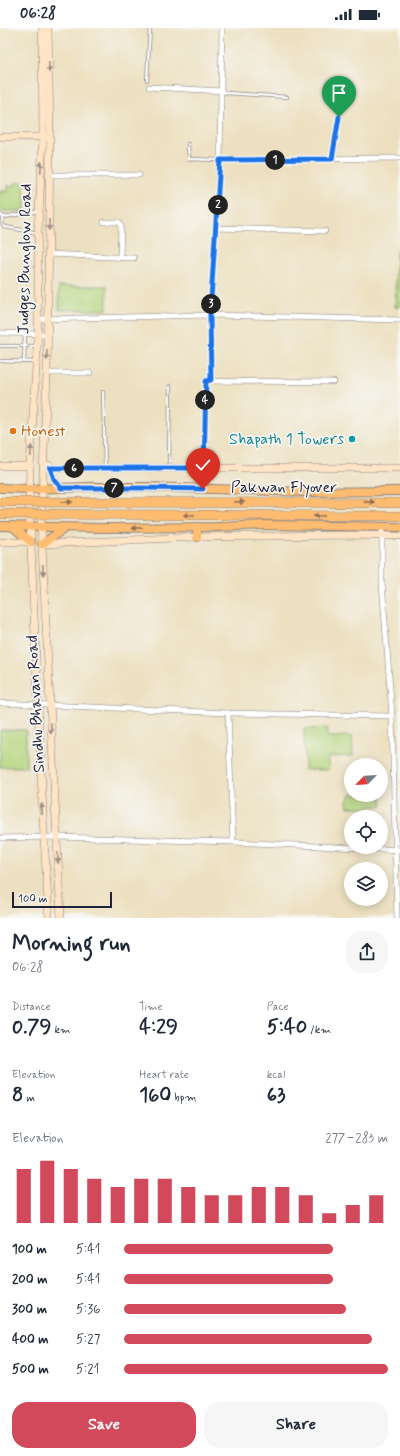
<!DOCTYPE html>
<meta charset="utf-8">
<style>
:root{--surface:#fff;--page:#f6f6f7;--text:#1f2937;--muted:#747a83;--accent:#d1495b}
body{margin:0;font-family:Mynerve,sans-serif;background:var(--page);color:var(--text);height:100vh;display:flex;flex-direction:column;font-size:15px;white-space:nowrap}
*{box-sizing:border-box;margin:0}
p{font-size:13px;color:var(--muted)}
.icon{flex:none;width:22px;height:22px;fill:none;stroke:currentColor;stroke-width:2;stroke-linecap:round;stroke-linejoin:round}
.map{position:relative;height:890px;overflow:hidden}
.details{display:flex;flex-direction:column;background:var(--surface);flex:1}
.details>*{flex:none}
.needle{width:26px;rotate:246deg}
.controls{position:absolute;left:344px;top:730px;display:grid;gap:8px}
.controls a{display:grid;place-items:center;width:44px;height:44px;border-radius:50%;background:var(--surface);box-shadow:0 2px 10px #0003;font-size:20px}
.scale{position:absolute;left:12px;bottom:10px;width:100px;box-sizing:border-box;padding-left:4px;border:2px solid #22223b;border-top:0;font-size:11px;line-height:14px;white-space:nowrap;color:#22223b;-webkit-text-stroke:3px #f6f6f2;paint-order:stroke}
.pin{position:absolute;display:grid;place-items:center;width:34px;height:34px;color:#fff;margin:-41px -17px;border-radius:50% 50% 50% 0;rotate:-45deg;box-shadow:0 0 4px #0007}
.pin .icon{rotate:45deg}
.km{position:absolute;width:20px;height:20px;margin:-10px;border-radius:50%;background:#222;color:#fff;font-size:11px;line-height:20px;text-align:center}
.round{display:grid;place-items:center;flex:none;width:42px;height:42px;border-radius:16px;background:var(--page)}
.headline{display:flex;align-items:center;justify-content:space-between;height:68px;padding:0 12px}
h1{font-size:22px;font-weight:700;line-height:30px}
.figures{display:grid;grid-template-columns:repeat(3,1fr);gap:6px;height:68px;padding:4px 12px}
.figures div{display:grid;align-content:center}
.figures b{font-size:20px;font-weight:700}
.figures small{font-size:11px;font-weight:400}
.figures p{font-size:11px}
.chart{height:112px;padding:8px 12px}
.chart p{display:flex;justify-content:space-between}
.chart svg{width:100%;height:72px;margin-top:4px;stroke:var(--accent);stroke-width:6}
.action{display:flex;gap:8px;margin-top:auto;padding:8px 12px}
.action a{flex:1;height:46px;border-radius:16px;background:var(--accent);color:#fff;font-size:16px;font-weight:700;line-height:46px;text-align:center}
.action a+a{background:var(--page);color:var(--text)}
ul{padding:0 12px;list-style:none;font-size:13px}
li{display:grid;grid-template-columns:64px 48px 1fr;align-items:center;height:30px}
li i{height:10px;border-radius:5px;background:var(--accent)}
.status{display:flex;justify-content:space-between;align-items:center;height:28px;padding:0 20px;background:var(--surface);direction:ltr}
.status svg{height:11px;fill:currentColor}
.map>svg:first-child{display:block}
.green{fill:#b4d47b;stroke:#6b7b5b}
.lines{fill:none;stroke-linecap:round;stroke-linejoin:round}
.lane-casing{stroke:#88817e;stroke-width:4}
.street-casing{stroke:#88817e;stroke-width:6}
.secondary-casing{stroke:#88817e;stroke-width:8}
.primary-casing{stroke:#88817e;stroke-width:10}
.lane{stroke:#fff;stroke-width:2.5}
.street{stroke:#fff;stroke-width:5}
.secondary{stroke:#ffe4c6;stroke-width:7}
.primary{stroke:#febc70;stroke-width:8}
.highway-bridge-casing{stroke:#88817e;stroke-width:10;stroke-linecap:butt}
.highway-bridge{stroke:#febc70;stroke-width:9}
.oneway{fill:#9c8d87}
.oneway2{fill:#906f56}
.route-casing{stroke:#fff;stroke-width:8}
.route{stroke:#1a73e8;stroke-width:5}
.food-dot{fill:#e8710a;stroke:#f6f6f2;stroke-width:1.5}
.culture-dot{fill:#0f9aa8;stroke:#f6f6f2;stroke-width:1.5}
.labels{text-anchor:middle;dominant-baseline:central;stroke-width:3.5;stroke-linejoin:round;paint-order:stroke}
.street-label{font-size:16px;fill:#22223b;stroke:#f6f6f2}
.food-label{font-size:16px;fill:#c56008;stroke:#f6f6f2;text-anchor:start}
.culture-label{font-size:16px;fill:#0d838f;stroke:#f6f6f2;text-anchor:end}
</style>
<div class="status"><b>06:28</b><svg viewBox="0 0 49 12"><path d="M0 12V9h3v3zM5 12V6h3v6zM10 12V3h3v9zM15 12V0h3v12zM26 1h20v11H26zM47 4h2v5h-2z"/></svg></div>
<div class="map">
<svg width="400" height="890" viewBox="0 0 400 890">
<rect width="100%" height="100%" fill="#f6f6f2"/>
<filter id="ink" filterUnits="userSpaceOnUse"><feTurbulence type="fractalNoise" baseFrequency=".025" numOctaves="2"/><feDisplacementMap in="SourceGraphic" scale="8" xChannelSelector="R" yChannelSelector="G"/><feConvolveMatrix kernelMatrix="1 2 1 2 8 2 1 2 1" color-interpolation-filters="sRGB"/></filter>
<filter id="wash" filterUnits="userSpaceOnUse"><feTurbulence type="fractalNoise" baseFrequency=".012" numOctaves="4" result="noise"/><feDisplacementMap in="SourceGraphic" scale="16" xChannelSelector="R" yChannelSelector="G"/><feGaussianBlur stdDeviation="0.9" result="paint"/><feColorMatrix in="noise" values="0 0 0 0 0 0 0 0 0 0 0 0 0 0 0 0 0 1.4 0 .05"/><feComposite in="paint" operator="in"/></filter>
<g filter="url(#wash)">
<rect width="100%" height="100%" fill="#ede0c0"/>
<g class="green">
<polygon points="24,154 25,183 0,183 0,163 8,163 8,158 14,158 14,155"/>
<polygon points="396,223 400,224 400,279 395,279"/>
<rect x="59" y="258" width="48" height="24"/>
<polygon points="327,700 327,709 352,708 353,728 328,729 328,742 305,742 304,701"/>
<rect x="0" y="702" width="26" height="37"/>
<polygon points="381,761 382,778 367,779 367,784 364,784 363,779 348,779 347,773 351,766 381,767"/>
</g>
</g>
<g filter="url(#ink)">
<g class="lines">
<defs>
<g id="lane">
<polyline points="147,52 150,0"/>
<polyline points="222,63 226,65 287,69"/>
<polyline points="188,116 189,131 220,132"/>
<polyline points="0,186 3,189"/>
<polyline points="38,205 5,199 3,197 2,191 4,189 39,183"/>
<polyline points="0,318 35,318"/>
<polyline points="0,333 36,334"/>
<polyline points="24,334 25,305"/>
<polyline points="103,364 105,439"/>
<polyline points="169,440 170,358"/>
</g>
<g id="street">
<polyline points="222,0 220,132 210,287 211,353 334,354"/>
<polyline points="149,59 222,63"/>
<polyline points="332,131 339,89"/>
<polyline points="220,132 400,130"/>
<polyline points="49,147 139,147"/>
<polyline points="104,194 119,194 121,198 120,230"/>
<polyline points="216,200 325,203"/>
<polyline points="48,226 134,230"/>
<polyline points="38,291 210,287 400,292"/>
<polyline points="0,305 47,306"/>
<polyline points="47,345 90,345"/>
<polyline points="204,440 206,353 211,353"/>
<polyline points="382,498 382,554 392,688"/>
<polyline points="0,675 228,685 392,688 397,890"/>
<polyline points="228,685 233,814"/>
<polyline points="0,810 57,809 233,814 400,822"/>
</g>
<g id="secondary">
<polyline points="42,0 43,109 38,204 38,305 30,438 29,474 44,809 49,890"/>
<polyline points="48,0 50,109 47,345 41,499 61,890"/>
<polyline points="0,109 46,109"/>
<polyline points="49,437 54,451 61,460"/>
<polyline points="0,438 30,438"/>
<polyline points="50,440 400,440"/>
<polyline points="0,514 31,514"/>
<polyline points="42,516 195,509 346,507 400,508"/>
</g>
<g id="primary">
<polyline points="0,460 29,461 90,459 144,459 307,464 400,463"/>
<polyline points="0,498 103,500 218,499 265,497 400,499"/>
<polyline points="12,498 31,514"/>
<polyline points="197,509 197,499"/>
<polyline points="42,516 65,500"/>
</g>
</defs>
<use href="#lane" class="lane-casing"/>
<use href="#street" class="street-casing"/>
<use href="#secondary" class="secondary-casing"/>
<use href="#primary" class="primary-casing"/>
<use href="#lane" class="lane"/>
<use href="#street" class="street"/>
<use href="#secondary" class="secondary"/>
<use href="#primary" class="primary"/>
<defs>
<g id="highway-bridge">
<polyline points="0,474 400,475"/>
<polyline points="0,486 400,488"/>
</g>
</defs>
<use href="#highway-bridge" class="highway-bridge-casing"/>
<use href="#highway-bridge" class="highway-bridge"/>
</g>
<defs><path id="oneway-solid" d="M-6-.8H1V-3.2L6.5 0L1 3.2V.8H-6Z"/></defs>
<g class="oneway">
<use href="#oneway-solid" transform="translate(49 39) rotate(89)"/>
<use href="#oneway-solid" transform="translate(41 139) rotate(-87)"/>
<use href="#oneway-solid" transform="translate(49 197) rotate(91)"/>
<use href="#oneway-solid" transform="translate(47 327) rotate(91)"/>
<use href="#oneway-solid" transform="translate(31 423) rotate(-87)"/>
<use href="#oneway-solid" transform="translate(43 542) rotate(88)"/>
<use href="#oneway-solid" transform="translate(51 700) rotate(87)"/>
<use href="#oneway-solid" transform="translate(42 781) rotate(-93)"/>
<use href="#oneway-solid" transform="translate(58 830) rotate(87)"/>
</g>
<g class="oneway2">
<use href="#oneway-solid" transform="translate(67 474) rotate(-1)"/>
<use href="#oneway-solid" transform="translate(239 474)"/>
<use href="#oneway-solid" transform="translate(369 474) rotate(1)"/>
<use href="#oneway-solid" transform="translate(189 487) rotate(-180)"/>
<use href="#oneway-solid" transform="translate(319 488) rotate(-180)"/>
<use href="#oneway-solid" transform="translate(137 500) rotate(179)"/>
</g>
</g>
<g class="lines" filter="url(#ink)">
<defs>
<polyline id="route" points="203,461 144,460 61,460 54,451 50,440 204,440 206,353 211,352 210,287 220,132 332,131 339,89"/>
</defs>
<use href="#route" class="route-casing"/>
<use href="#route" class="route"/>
</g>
<circle class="food-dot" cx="13" cy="403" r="4"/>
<circle class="culture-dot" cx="352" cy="411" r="4"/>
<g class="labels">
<g class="street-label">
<text transform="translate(25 231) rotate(-89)">Judges Bunglow Road</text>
<text x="284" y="459">Pakwan Flyover</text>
<text transform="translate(36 676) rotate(-93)">Sindhu Bhavan Road</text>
</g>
<g class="food-label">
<text x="21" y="403">Honest</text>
</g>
<g class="culture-label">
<text x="344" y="411">Shapath 1 Towers</text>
</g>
</g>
</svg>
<div class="controls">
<a><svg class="needle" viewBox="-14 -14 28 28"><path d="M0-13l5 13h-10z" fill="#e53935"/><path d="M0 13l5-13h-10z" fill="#747a83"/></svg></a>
<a><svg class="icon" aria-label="locate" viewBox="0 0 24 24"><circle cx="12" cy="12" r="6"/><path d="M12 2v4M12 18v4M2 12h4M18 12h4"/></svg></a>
<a><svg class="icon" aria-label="layers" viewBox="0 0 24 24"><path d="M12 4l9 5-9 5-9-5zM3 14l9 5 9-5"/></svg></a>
</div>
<div class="scale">100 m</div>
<div class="pin" style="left:339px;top:89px;background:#1e9e55"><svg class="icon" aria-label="arrive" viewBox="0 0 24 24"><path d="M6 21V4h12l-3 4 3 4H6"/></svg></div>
<div class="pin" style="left:203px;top:461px;background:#d93025"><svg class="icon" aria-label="check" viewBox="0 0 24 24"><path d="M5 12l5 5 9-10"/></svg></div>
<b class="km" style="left:275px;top:132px">1</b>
<b class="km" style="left:218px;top:177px">2</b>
<b class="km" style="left:211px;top:276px">3</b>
<b class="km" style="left:205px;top:372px">4</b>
<b class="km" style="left:74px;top:440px">6</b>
<b class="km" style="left:114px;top:460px">7</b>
</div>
<section class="details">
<div class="headline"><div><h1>Morning run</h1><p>06:28</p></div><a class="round"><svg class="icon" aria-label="share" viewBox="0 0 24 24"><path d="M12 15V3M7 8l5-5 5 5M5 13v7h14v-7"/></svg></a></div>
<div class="figures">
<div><p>Distance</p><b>0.79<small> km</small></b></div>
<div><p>Time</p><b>4:29</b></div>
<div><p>Pace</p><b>5:40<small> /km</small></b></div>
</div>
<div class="figures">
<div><p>Elevation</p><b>8<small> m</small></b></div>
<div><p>Heart rate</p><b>160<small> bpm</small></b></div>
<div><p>kcal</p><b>63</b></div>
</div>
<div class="chart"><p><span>Elevation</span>277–283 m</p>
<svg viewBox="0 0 160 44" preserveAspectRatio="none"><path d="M5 44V11M15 44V6M25 44V11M35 44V17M45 44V22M55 44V17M65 44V17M75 44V22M85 44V27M95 44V27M105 44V22M115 44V22M125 44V27M135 44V38M145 44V33M155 44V27"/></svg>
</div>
<ul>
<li><b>100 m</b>5:41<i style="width:79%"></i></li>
<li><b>200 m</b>5:41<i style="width:79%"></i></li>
<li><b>300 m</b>5:36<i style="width:84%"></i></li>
<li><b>400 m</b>5:27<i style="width:94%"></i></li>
<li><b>500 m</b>5:21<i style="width:100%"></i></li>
</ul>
<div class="action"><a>Save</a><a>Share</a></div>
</section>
